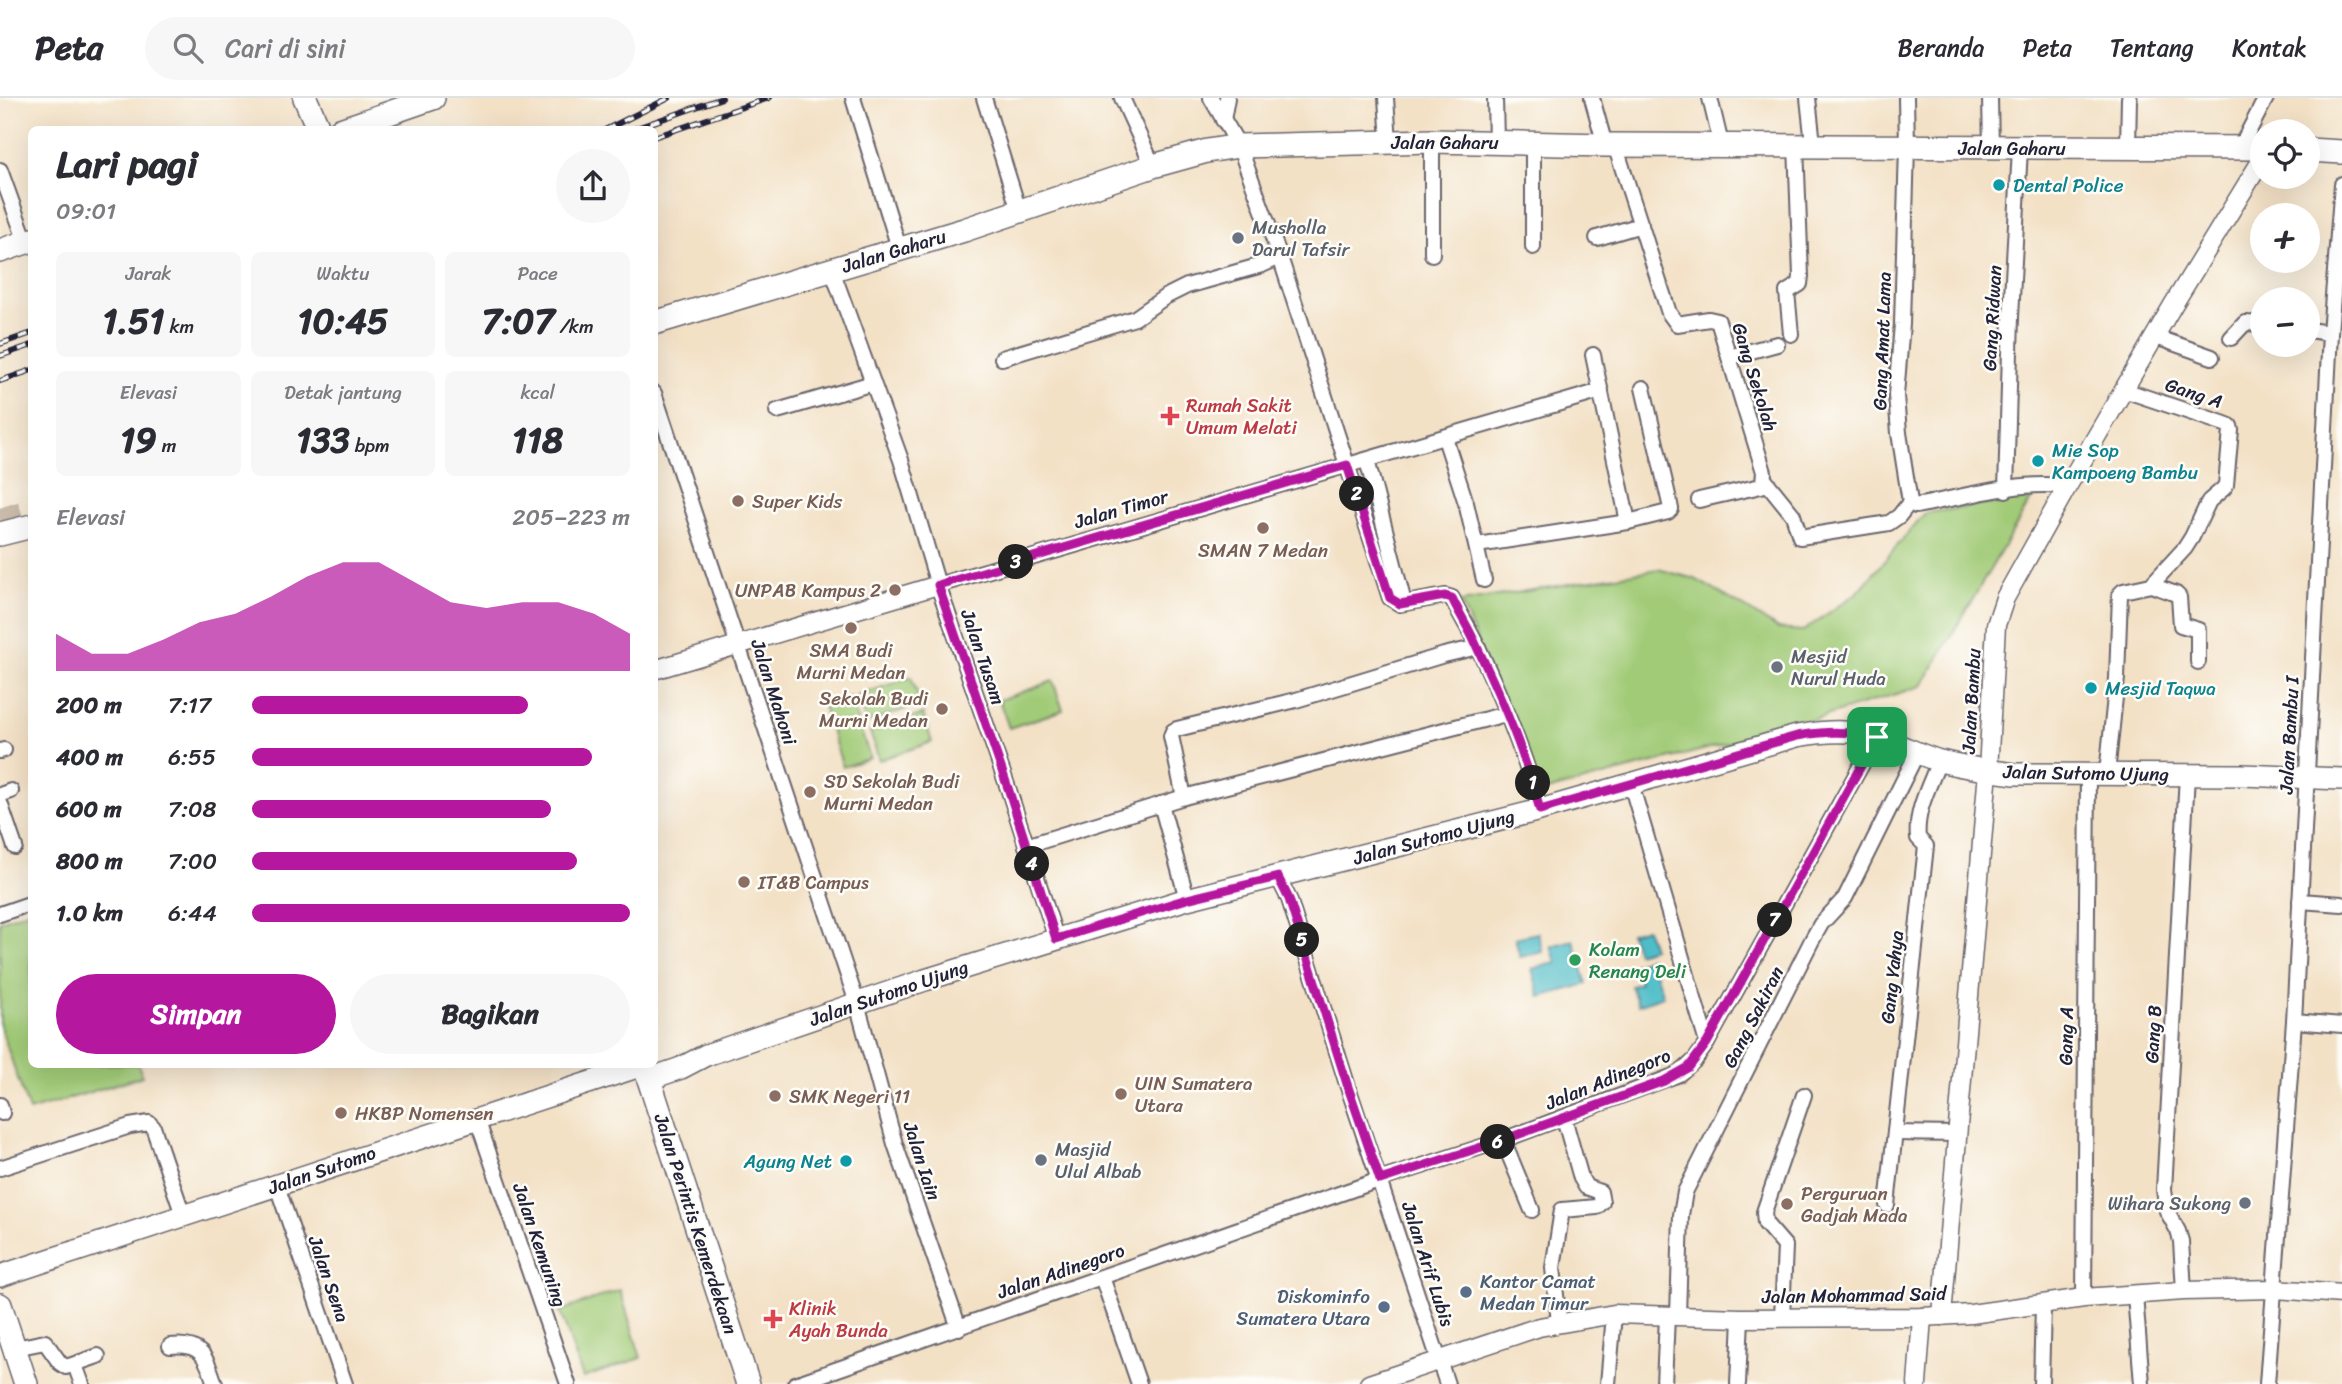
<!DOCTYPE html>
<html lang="id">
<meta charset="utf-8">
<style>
:root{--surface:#fff;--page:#f7f7f7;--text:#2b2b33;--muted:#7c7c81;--line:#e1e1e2;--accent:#b5179e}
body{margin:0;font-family:Sriracha,sans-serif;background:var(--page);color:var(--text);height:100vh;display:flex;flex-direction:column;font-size:26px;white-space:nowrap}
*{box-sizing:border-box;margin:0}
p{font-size:23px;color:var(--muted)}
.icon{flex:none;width:38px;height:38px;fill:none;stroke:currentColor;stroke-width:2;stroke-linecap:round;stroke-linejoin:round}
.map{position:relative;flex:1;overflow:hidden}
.panel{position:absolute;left:28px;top:28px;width:630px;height:942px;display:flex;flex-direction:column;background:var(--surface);border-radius:10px;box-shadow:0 7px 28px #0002}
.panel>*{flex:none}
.buttons{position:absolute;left:2250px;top:21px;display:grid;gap:14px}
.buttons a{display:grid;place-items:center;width:70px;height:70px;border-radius:50%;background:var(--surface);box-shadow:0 7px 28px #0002;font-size:35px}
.pin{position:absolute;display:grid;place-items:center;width:60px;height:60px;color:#fff;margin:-30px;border-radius:14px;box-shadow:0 4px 10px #0006}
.km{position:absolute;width:35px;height:35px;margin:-18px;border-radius:50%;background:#222;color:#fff;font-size:19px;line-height:35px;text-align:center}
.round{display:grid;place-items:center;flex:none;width:74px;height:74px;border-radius:37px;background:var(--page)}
.headline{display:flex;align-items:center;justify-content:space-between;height:119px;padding:0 28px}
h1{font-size:38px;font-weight:700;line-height:52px}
.figures{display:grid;grid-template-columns:repeat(3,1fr);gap:10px;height:119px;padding:7px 28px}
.figures div{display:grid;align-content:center;border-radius:10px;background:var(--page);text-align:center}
.figures b{font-size:35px;font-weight:700}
.figures small{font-size:19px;font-weight:400}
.figures p{font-size:19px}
.chart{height:196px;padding:14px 28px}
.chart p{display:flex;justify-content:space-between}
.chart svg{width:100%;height:126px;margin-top:7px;fill:var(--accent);opacity:.7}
.action{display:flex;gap:14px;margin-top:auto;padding:14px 28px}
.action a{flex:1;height:80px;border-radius:42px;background:var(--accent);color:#fff;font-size:28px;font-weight:700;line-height:80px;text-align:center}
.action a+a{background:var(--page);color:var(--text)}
ul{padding:0 28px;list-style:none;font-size:23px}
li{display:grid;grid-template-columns:112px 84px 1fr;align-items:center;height:52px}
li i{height:18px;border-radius:9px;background:var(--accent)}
header{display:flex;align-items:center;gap:42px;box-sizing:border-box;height:98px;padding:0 35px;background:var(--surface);border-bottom:2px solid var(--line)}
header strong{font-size:33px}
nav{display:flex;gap:38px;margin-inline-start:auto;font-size:24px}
.search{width:490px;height:63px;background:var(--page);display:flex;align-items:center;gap:18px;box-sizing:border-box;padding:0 24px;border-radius:38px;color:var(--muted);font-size:26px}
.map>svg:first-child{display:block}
.green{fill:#a1cb77;stroke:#627659;stroke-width:2}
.water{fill:#4fbdc8;stroke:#387082;stroke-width:2}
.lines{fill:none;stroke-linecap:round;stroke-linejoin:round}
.primary-tunnel{stroke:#c9bbaa;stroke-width:23;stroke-dasharray:23 11;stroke-linecap:butt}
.minor-casing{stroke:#6b656c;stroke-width:18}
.tertiary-casing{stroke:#6b656c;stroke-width:21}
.secondary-casing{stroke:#6b656c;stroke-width:24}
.primary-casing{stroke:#6b656c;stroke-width:26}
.minor{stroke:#fff;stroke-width:14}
.tertiary{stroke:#fff;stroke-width:18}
.secondary{stroke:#fff;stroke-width:21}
.primary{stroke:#fff;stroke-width:23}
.rail-casing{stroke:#22223b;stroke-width:6}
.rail{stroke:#fdfcf7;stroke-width:3.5;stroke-dasharray:10;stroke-linecap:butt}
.route-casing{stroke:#fff;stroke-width:14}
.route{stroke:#b5179e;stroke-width:9}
.culture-dot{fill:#0f9aa8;stroke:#fdfcf7;stroke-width:2.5}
.worship-dot{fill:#6b7280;stroke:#fdfcf7;stroke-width:2.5}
.health-dot{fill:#e0444e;stroke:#fdfcf7;stroke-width:2.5}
.education-dot{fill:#8d6e63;stroke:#fdfcf7;stroke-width:2.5}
.leisure-dot{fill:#2e9e5b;stroke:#fdfcf7;stroke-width:2.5}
.service-dot{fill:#5c6f8a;stroke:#fdfcf7;stroke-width:2.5}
.labels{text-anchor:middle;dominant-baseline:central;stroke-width:5;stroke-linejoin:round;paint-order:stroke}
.street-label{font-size:19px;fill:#22223b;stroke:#fdfcf7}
.culture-label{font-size:19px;fill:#0d838f;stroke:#fdfcf7;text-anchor:start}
.worship-label{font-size:19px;fill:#5b616d;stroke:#fdfcf7;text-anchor:start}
.health-label{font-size:19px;fill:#be3a42;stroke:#fdfcf7;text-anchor:start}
.education-label{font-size:19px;fill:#785e54;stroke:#fdfcf7;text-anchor:start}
.leisure-label{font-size:19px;fill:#27864d;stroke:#fdfcf7;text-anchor:start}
.service-label{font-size:19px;fill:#4e5e75;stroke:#fdfcf7;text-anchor:start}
</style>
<header>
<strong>Peta</strong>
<div class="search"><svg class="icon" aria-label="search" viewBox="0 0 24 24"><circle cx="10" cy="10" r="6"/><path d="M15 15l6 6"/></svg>Cari di sini</div>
<nav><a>Beranda</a><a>Peta</a><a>Tentang</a><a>Kontak</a></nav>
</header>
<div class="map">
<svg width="2342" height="1286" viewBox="0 0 2342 1286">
<rect width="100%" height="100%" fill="#fdfcf7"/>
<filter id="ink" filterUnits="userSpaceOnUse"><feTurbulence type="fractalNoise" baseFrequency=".0143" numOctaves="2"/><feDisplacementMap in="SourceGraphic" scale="14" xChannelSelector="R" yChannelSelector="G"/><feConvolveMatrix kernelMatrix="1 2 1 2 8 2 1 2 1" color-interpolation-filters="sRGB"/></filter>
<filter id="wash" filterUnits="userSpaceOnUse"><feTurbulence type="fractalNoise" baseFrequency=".00686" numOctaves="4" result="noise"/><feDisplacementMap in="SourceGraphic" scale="28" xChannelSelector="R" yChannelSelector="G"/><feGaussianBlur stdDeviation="1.57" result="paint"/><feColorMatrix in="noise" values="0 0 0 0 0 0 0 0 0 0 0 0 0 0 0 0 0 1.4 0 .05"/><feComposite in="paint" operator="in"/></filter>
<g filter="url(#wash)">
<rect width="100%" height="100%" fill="#f3e1c6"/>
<g class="green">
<polygon points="2032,400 1922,588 1790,629 1539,695 1461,504 1658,471 1695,481 1746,510 1778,531 1803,533 1858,494 1925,415"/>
<polygon points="911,579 921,606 866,625 857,598"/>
<polygon points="1053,583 1063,612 1009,630 999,602"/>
<polygon points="850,599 870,660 843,669 823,608"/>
<polygon points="923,616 932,644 879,662 870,634"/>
<polygon points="31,812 32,966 138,966 142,978 29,1013 0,928 0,823"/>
<polygon points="620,1192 641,1260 583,1280 560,1213"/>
</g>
<g class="water">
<polygon points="1646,830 1653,850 1637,855 1630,835"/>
<polygon points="1538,835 1543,854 1520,859 1515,840"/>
<polygon points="1573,842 1587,886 1540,899 1532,871 1556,864 1551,848"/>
<polygon points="1650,860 1663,898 1638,907 1631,888 1640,885 1634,866"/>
</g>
</g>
<g filter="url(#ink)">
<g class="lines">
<polyline class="primary-tunnel" points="0,422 32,411"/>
<defs>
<g id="minor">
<polyline points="853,0 899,150"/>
<polyline points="984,0 1019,113"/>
<polyline points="1122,0 1153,68"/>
<path d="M1211,0L1239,48L1280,159L1390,500L1400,506L1445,498L1452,500C1460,517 1470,532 1478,549C1502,601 1525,656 1540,712"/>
<polyline points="1386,0 1389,44"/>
<polyline points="1495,0 1496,44"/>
<polyline points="1592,0 1605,47"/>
<polyline points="1710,0 1721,46"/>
<polyline points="1808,0 1813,46"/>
<polyline points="1906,0 1907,48 1902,226 1896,297 1899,335 1910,404"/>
<polyline points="1990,0 1991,50"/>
<polyline points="1223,22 1227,0"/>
<polyline points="1615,47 1669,215 1677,226 1709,221 1718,223 1764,374 1763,384 1761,388 1699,402"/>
<polyline points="2128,50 2129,0"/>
<polyline points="2240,50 2266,0"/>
<polyline points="0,72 26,144"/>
<polyline points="1597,140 1641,127"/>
<polyline points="1533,149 1533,44"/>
<polyline points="1432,156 1432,43"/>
<polyline points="832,172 901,362 938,487 1009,693 1056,840"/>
<polyline points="2308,232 2330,235"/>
<polyline points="1791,236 1787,194 1800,186 1801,178 1796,47"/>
<polyline points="2156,239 2212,259"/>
<polyline points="2231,240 2245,225 2263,226"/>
<polyline points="1593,257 1628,424"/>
<polyline points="1729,259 1777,246"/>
<polyline points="1002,260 1135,220 1165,199 1187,188 1262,167 1280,159"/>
<polyline points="654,295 857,905 895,1046 959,1230"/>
<polyline points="777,313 873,285"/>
<polyline points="1445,340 1466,405 1484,482"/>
<polyline points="1367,362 1402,497"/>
<polyline points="1764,381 1793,417 1800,439 1889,425 1899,418 1910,404"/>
<polyline points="2006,392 2011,219 2020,50"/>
<path d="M1910,404L1916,408C1959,400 2025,381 2067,389"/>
<polyline points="1477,447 1628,424 1668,414 1671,411 1670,406 1643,290"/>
<polyline points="938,487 1601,293"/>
<polyline points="2151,487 2176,496 2179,499 2181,527 2198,532 2198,564"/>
<polyline points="0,653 4,652"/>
<polyline points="2107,676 2117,580 2120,496 2123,493 2151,487 2185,450 2192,439 2209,403 2223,391 2226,387 2231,332 2230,328 2225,326 2124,292"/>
<polyline points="1631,686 1707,945"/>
<polyline points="0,697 11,693"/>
<polyline points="1184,699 1171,638 1173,633 1177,631 1296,602 1444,557 1478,549"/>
<polyline points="0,705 15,749"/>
<polyline points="1161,706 1187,801"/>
<polyline points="1026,748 1184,699 1506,616"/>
<polyline points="1278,779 1289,801 1347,986 1447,1286"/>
<polyline points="2300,803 2342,806"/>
<polyline points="0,816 32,805"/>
<polyline points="2294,923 2342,927"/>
<polyline points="0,1007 2,1015"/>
<polyline points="477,1021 568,1286"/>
<polyline points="1895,1035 1957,1036"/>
<polyline points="1503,1042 1532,1112"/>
<polyline points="0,1070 130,1028 149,1025 153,1029 183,1117"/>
<polyline points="277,1088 345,1286"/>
<path d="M1887,1107L1926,748L1918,740C1915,713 1930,687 1939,663"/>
<polyline points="1102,1179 1139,1286"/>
<polyline points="2184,1193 2181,1143 2178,1133 2167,1113 2164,1092 2187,677"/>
<polyline points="2135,1197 2142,1286"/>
<polyline points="2084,1200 2088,676"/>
<polyline points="1678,1218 1681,1117 1685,1094 1812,842 1821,826 1845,800 1917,655"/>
<polyline points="1782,1220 1785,1148 1765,1125 1764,1114 1804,997"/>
<polyline points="1559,1224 1553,1170 1562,1112 1597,1109 1602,1104 1600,1094 1586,1089 1581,1080 1564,1020"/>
<path d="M170,1248C202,1244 206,1259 215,1286"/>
<polyline points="15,1250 45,1244 60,1265 66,1269 98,1258"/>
<polyline points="75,1267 82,1286"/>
<polyline points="795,1286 1379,1082 1503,1042 1679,976 1695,962 1707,945 1877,639"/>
<polyline points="1608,1286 1614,1216"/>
<polyline points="1664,1286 1667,1218"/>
<polyline points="1738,1286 1741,1220"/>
<polyline points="2041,1286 2043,1207"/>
<polyline points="2267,1286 2294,923 2330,235 2342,86"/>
</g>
<g id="tertiary">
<polyline points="654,572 938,487"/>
<polyline points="1942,1218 1988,673 1996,527 2005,500 2067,389 2173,207 2263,60"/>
<polyline points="1369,1286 1539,1229 1614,1216 1741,1220 1922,1219 1971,1216 2084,1200 2184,1193 2275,1191 2342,1196"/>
<polyline points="1917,1286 1922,1219"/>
</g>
<g id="secondary">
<path d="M649,981L681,970L706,957L925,882L1187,801L1540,712L1797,638C1825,633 1851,631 1878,640C1899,646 1919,657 1940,663C1964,669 1990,673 2015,676L2242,677L2342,681"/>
<polyline points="0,1178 646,966"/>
</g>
<g id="primary">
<polyline points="305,0 319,32"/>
<polyline points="340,32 433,0"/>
<polyline points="2308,52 2342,54"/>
<polyline points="0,153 32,142"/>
<polyline points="654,225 964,132 1153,68 1207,53 1239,48 1432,43 1605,47 2263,50"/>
<polyline points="0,436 32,428"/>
<polyline points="644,966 748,1286"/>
<polyline points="0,1207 26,1286"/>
</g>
</defs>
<use href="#minor" class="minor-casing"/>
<use href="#tertiary" class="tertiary-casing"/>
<use href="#secondary" class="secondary-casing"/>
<use href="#primary" class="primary-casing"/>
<use href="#minor" class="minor"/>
<use href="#tertiary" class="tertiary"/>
<use href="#secondary" class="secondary"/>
<use href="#primary" class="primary"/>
<defs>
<g id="rail">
<polyline points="605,32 669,0"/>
<polyline points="631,32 722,0"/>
<polyline points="654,39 769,0"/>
<polyline points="0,246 32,235"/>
<polyline points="0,258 32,247"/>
<polyline points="0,283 32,272"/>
</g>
</defs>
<use href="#rail" class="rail-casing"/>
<use href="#rail" class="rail"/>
</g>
</g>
<g class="lines" filter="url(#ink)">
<defs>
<path id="route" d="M1347,367L1390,500L1400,506L1445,498L1452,500C1460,517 1470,532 1477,549C1502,601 1525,656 1540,712L1797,638C1827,633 1847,633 1877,639L1707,945L1689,969L1664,983L1503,1042L1380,1082L1347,986L1289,801L1278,779L1187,801L1056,841L1009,693L938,487Z"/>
</defs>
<use href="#route" class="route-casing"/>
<use href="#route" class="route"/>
</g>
<g class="culture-dot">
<circle cx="1999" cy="87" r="7"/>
<circle cx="2038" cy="363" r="7"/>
<circle cx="2091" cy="590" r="7"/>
<circle cx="846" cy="1063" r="7"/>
</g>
<g class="worship-dot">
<circle cx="1238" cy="140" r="7"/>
<circle cx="1777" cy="569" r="7"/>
<circle cx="1041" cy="1062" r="7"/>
<circle cx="2245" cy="1105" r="7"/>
</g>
<g class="health-dot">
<path d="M1166.5 307.5h7v7h7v7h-7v7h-7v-7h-7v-7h7z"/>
<path d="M769.5 1210.5h7v7h7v7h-7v7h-7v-7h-7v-7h7z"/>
</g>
<g class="education-dot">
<circle cx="738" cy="403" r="7"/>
<circle cx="1263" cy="430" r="7"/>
<circle cx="895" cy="492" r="7"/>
<circle cx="851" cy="530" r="7"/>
<circle cx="942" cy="611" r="7"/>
<circle cx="810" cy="694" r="7"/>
<circle cx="744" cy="784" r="7"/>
<circle cx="1121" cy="996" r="7"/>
<circle cx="775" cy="998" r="7"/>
<circle cx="341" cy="1015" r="7"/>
<circle cx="1787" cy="1106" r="7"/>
</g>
<circle class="leisure-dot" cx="1575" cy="862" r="7"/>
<g class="service-dot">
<circle cx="1466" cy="1194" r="7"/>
<circle cx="1384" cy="1209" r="7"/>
</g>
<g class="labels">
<g class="street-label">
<text x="1445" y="44">Jalan Gaharu</text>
<text x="2012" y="50">Jalan Gaharu</text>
<text transform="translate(894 153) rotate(-17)">Jalan Gaharu</text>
<text transform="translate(1992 220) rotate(-87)">Gang Ridwan</text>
<text transform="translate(1882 243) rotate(-88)">Gang Amat Lama</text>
<text transform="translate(1755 279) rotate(73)">Gang Sekolah</text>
<text transform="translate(2194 295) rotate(18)">Gang A</text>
<text transform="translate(1121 411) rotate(-16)">Jalan Timor</text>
<text transform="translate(983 559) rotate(71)">Jalan Tusam</text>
<text transform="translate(774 594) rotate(72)">Jalan Mahoni</text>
<text transform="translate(1971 603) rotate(-87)">Jalan Bambu</text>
<text transform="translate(2289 637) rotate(-87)">Jalan Bambu I</text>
<text transform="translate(2086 675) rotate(1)">Jalan Sutomo Ujung</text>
<text transform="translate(1434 739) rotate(-15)">Jalan Sutomo Ujung</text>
<text transform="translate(1892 879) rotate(-84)">Gang Yahya</text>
<text transform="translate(889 895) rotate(-19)">Jalan Sutomo Ujung</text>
<text transform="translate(1753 919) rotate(-63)">Gang Sakiran</text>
<text transform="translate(2153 936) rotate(-87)">Gang B</text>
<text transform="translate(2066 938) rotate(-89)">Gang A</text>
<text transform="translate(1608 981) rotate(-22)">Jalan Adinegoro</text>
<text transform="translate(922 1063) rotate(72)">Jalan Iain</text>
<text transform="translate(322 1072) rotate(-19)">Jalan Sutomo</text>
<text transform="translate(696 1126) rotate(72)">Jalan Perintis Kemerdekaan</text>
<text transform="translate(540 1147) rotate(71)">Jalan Kemuning</text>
<text transform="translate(1428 1166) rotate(72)">Jalan Arif Lubis</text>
<text transform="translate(1061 1173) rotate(-19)">Jalan Adinegoro</text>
<text transform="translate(329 1181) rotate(71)">Jalan Sena</text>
<text transform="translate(1854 1197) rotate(-1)">Jalan Mohammad Said</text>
</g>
<g class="culture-label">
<text x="2013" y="87">Dental Police</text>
<text x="2052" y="352">Mie Sop<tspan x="2052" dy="22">Kampoeng Bambu</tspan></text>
<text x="2105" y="590">Mesjid Taqwa</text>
<text x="832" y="1063" text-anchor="end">Agung Net</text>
</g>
<g class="worship-label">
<text x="1252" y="129">Musholla<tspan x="1252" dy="22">Darul Tafsir</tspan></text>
<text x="1791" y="558">Mesjid<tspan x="1791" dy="22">Nurul Huda</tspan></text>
<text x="1055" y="1051">Masjid<tspan x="1055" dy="22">Ulul Albab</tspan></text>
<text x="2231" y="1105" text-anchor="end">Wihara Sukong</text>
</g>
<g class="health-label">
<text x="1186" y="307">Rumah Sakit<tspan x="1186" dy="22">Umum Melati</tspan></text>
<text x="789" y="1210">Klinik<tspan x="789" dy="22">Ayah Bunda</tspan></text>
</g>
<g class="education-label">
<text x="752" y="403">Super Kids</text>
<text x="1263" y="452" text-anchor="middle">SMAN 7 Medan</text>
<text x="881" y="492" text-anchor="end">UNPAB Kampus 2</text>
<text x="851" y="552" text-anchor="middle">SMA Budi<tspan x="851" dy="22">Murni Medan</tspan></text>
<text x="928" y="600" text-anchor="end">Sekolah Budi<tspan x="928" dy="22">Murni Medan</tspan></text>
<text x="824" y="683">SD Sekolah Budi<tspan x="824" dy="22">Murni Medan</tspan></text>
<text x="758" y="784">IT&amp;B Campus</text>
<text x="1135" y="985">UIN Sumatera<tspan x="1135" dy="22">Utara</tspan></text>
<text x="789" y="998">SMK Negeri 11</text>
<text x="355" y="1015">HKBP Nomensen</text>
<text x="1801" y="1095">Perguruan<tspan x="1801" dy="22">Gadjah Mada</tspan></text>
</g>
<g class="leisure-label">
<text x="1589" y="851">Kolam<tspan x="1589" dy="22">Renang Deli</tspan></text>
</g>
<g class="service-label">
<text x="1480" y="1183">Kantor Camat<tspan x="1480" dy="22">Medan Timur</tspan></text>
<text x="1370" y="1198" text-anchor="end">Diskominfo<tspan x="1370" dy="22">Sumatera Utara</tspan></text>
</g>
</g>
</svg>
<div class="buttons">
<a><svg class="icon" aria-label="locate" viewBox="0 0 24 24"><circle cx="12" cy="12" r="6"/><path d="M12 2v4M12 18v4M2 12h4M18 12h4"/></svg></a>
<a>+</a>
<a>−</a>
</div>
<div class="pin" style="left:1877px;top:639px;background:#1e9e55"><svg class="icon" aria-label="arrive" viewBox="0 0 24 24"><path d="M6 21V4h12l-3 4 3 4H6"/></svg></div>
<b class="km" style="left:1533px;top:685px">1</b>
<b class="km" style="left:1357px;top:396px">2</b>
<b class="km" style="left:1016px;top:464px">3</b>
<b class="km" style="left:1032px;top:766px">4</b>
<b class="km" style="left:1302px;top:842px">5</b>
<b class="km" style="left:1498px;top:1044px">6</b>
<b class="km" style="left:1775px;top:822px">7</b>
<section class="panel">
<div class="headline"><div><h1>Lari pagi</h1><p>09:01</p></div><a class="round"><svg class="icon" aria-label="share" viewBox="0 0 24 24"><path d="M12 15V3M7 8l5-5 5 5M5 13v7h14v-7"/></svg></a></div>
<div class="figures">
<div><p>Jarak</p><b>1.51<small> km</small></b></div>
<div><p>Waktu</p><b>10:45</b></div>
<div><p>Pace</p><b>7:07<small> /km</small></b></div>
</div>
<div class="figures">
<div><p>Elevasi</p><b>19<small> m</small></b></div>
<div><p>Detak jantung</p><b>133<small> bpm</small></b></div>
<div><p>kcal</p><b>118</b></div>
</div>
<div class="chart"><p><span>Elevasi</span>205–223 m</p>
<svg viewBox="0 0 160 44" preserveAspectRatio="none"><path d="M0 44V31L10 38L20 38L30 33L40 27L50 24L60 18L70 11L80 6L90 6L100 13L110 20L120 22L130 20L140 20L150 24L160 31V44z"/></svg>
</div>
<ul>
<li><b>200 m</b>7:17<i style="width:73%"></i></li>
<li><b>400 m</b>6:55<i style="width:90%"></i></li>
<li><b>600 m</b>7:08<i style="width:79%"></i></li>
<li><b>800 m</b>7:00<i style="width:86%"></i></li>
<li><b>1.0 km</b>6:44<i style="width:100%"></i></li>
</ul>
<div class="action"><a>Simpan</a><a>Bagikan</a></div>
</section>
</div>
